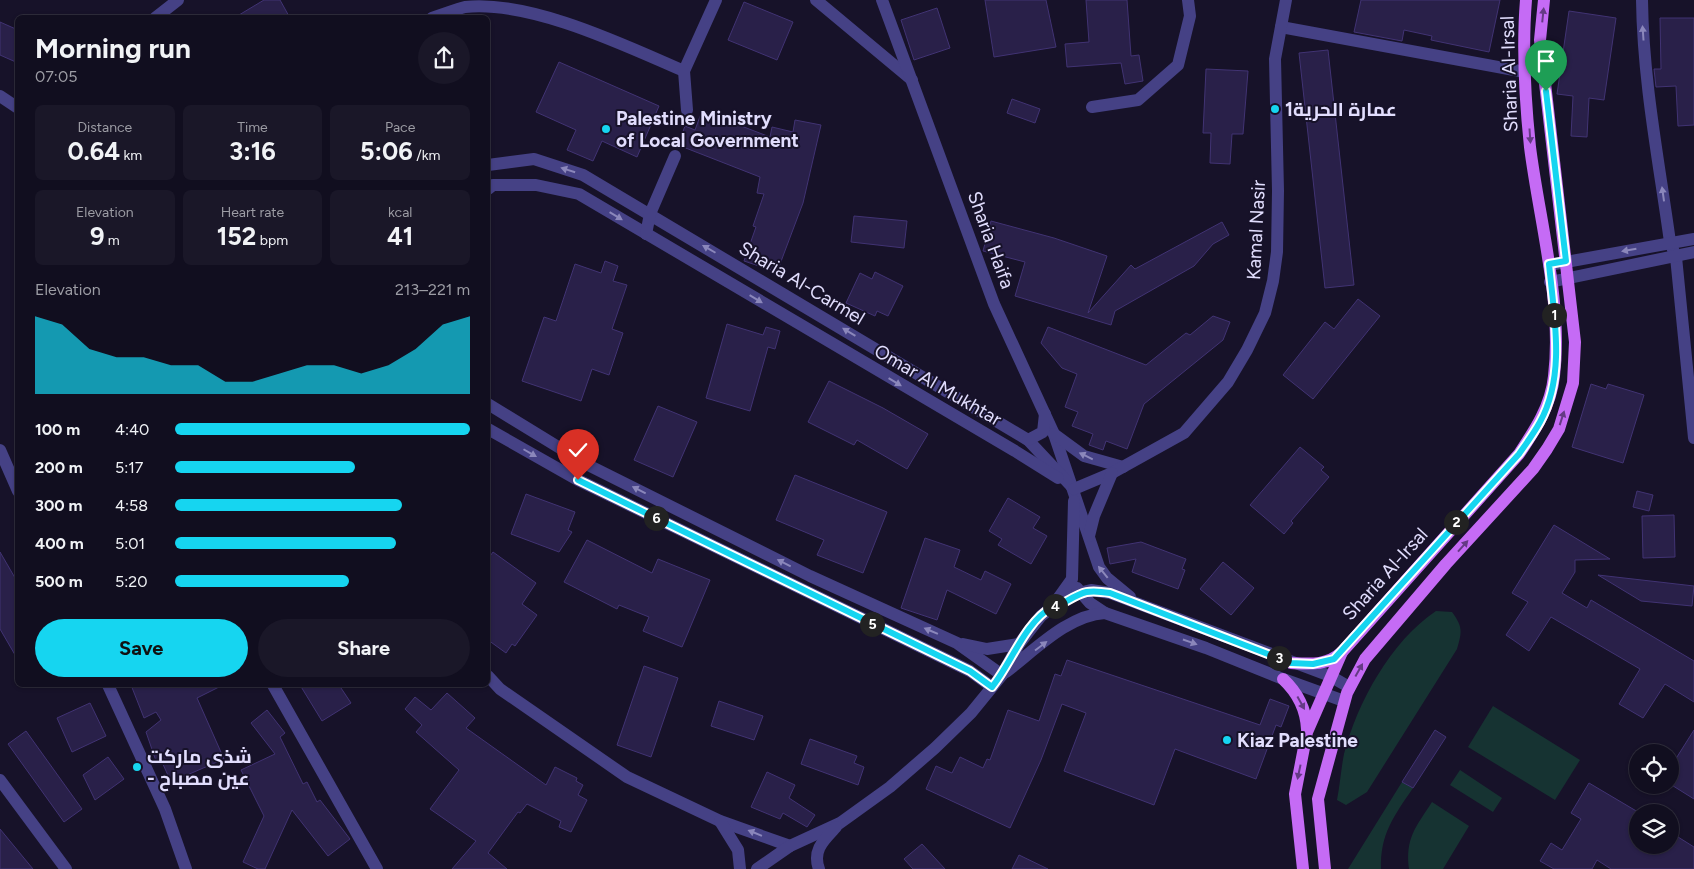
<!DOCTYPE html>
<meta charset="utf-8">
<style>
:root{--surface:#110e1f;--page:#1a1728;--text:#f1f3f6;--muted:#9c9ca4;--line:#302e3d;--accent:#16d5f0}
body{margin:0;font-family:Figtree,Cairo,sans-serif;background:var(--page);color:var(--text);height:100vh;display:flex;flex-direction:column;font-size:19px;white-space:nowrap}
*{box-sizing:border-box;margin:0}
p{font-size:16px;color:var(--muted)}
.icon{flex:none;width:28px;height:28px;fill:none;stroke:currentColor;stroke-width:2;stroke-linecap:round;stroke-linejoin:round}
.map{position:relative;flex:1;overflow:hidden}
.details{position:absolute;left:15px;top:15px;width:475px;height:672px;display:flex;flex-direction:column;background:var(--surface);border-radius:8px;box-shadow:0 1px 4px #0004,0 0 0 1px var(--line)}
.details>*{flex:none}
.controls{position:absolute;left:1629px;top:744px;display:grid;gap:10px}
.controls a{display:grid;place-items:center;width:50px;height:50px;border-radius:50%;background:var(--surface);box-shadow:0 1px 4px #0004,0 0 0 1px var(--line);font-size:25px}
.pin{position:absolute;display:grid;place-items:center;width:42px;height:42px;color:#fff;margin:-51px -21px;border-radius:50% 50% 50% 0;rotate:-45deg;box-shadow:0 0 5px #0007}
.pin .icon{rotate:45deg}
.km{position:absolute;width:25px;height:25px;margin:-12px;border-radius:50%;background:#222;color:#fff;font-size:14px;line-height:25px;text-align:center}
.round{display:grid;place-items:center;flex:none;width:52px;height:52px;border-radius:26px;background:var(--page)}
.headline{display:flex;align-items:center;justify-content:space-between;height:85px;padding:0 20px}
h1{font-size:28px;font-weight:700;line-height:38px}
.figures{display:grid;grid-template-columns:repeat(3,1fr);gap:8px;height:85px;padding:5px 20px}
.figures div{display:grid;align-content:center;border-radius:8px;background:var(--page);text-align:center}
.figures b{font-size:25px;font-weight:700}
.figures small{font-size:14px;font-weight:400}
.figures p{font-size:14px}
.chart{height:140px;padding:10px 20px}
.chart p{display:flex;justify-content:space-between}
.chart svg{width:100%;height:90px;margin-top:5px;fill:var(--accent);opacity:.7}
.button{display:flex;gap:10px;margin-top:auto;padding:10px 20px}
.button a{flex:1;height:58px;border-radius:30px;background:var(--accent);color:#111;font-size:20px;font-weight:700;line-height:58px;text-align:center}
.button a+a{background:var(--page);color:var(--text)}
ul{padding:0 20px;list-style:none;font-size:16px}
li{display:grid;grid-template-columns:80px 60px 1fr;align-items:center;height:38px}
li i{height:12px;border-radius:6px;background:var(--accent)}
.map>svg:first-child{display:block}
.green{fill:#163332}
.building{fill:#292049;stroke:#413373}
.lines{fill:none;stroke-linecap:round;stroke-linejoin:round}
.minor{stroke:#454185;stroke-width:12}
.major{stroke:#c56bf5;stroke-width:12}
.oneway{fill:#653a85}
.oneway2{fill:#8b87bb}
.route-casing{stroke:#fff;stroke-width:10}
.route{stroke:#16d5f0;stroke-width:6}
.poi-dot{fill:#16d5f0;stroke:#171229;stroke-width:2}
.labels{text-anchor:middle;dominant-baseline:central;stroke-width:4;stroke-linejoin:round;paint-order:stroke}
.street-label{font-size:19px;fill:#e1ddfd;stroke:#171229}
.poi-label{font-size:19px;font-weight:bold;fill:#e1ddfd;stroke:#171229;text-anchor:start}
</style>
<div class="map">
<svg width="1694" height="869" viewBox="0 0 1694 869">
<rect width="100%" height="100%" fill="#171229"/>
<g class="green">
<path d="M1436,611L1452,612C1463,627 1462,632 1457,649L1367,792L1346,805L1337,800C1340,785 1341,769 1344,754C1357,703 1391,641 1436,611Z"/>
<polygon points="1493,706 1580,760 1555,800 1468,747"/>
<polygon points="1460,770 1502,798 1493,812 1450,785"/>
<path d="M1402,782L1413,788C1394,816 1380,834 1381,869H1348Z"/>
<path d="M1432,802L1469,826L1443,869H1409C1405,838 1416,827 1432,802Z"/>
</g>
<g class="building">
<polygon points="264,0 280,0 290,18 234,18"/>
<polygon points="985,0 1046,0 1056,47 994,57"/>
<polygon points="1086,0 1127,0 1131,56 1139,55 1143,81 1125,84 1121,63 1067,67 1065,44 1089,42"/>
<polygon points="1361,0 1500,0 1489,52 1431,40 1432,36 1404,30 1402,41 1354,32"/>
<polygon points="744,2 793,22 777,60 728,40"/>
<polygon points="937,8 950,48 914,60 901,20"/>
<polygon points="1569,11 1616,18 1604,100 1589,98 1587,137 1571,136 1573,96 1557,94"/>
<polygon points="1660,18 1694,18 1694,125 1678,126 1676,86 1656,87 1654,69 1661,69"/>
<polygon points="0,22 18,30 18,63 0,55"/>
<polygon points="1328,50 1354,285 1325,288 1299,53"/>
<polygon points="559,62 659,106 637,157 602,141 593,161 567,150 576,130 536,112"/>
<polygon points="1206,69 1248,71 1243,134 1232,134 1230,164 1210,163 1211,133 1203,133"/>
<polygon points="1012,99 1040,109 1035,123 1007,113"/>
<polygon points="702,111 770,137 772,127 793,132 795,120 821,125 803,203 777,272 744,261 756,227 753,226 764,194 757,193 760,177 678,145 685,126 695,130"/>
<polygon points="854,216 907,221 904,248 851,242"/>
<polygon points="991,221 1054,238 1107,256 1088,313 1131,265 1135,269 1222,222 1229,235 1213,244 1194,266 1115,311 1111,325 1015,296 1025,262 983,251"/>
<polygon points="605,261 618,266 613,281 627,285 612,329 623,333 609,375 592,369 581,401 522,381 544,317 556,321 575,264 601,273"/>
<polygon points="875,272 903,286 888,316 877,311 875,316 846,303 860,273 872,279"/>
<polygon points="1358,299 1380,316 1313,399 1283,375 1325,322 1334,329"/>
<polygon points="1213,316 1230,322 1223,340 1144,404 1127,449 1106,441 1103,450 1089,445 1093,434 1072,426 1078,412 1065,407 1077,374 1062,368 1041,343 1048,327 1146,365 1186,333 1190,335"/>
<polygon points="727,324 763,335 766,327 780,331 775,349 768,347 750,411 706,398"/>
<polygon points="829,381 883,408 928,434 907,469 857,440 854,445 808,422"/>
<polygon points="1591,384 1606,389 1608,384 1644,395 1623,463 1572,447"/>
<polygon points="658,406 697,422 673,477 634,460"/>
<polygon points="1300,447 1324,467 1321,470 1329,477 1291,521 1293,523 1284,534 1250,505"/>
<polygon points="795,475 887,512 863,573 817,555 824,540 776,520"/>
<polygon points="1637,491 1653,495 1649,511 1633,507"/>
<polygon points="526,494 575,512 568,530 572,532 559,552 511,534"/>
<polygon points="1008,498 1040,517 1033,528 1047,536 1031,564 998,545 1002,539 989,531"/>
<polygon points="1674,515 1675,557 1643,558 1642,516"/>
<polygon points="1554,525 1610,559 1575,560 1575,572 1562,593 1587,608 1591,600 1694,661 1694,702 1665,684 1643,718 1619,704 1640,669 1551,617 1529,651 1506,635 1528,602 1512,593"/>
<polygon points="925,538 960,550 954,567 981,580 985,571 1011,584 996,614 947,590 937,620 901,608"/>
<polygon points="587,540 652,573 658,559 710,580 682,647 643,631 649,617 619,605 617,609 564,582"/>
<polygon points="1141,542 1186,559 1182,569 1185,570 1178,589 1132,572 1136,559 1110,564 1107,548"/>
<polygon points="0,552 18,583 18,660 0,629"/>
<polygon points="493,552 536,583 522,604 537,615 515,646 512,644 506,653 488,640 488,559"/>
<polygon points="1223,562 1254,588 1231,615 1200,589"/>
<polygon points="1598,575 1694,586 1692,606 1641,601"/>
<polygon points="1067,660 1260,725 1270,699 1289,706 1281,727 1276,725 1256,779 1175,749 1154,805 1064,771 1086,713 1062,704 1041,760 1010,828 926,789 936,766 952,773 960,757 983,768 987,759 990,760 1008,710 1039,721 1055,674 1061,676"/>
<polygon points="644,666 678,678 651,757 617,745"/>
<polygon points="131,685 223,685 197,698 224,759 171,782 162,762 157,764 146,732 161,720 156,712 144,718"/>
<polygon points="300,685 339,685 351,703 322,721"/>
<polygon points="447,693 475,718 466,728 546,785 555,767 577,778 576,781 583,785 578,795 587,800 571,832 559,827 561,821 527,804 520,813 518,812 488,853 507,869 452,869 476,841 430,809 459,770 416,732 422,725 405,709 415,697 431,710"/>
<polygon points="719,701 763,716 754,740 711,726"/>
<polygon points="90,703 106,736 72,752 57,718"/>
<polygon points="267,710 285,733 280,737 303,784 307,782 317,802 320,800 350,839 328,856 292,810 265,869 258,869 243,862 264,816 241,770 275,754 251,723"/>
<polygon points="1435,730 1446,737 1413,788 1402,782"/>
<polygon points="1694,730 1694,799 1670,784 1670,768"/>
<polygon points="26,731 82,809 64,822 8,744"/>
<polygon points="810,739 857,756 854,763 864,767 858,785 801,764"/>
<polygon points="108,757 124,779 95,800 83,775"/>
<polygon points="767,772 795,785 789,798 815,815 807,827 783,813 780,819 751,807"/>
<polygon points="1589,783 1638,812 1638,845 1670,845 1670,832 1694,847 1694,869 1611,869 1597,860 1592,869 1554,869 1540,861 1551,843 1562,850 1581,819 1571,813"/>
<polygon points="0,829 33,869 0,869"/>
<polygon points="922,844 945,869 913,869 904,859"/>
<polygon points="1019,855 1048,869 1012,869"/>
</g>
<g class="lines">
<g class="minor">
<polyline points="816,0 912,80"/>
<polyline points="882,0 994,304 1054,434 1099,567 1107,578 1130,597"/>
<path d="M1642,0C1643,81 1659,162 1670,242L1676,257L1694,438"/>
<polyline points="155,18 178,0"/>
<path d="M432,18C443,14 454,10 465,7C531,0 624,45 684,71"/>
<polyline points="1281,27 1525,72"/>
<polyline points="0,96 18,108"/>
<polyline points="1092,107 1138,100 1178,65 1190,16 1188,0"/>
<polyline points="687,110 684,71 716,0"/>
<polyline points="488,165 534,159 583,175 1028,440 1074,489"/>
<polyline points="488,189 493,185 536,185 579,194 1015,451 1058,478"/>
<polyline points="646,234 650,214 675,156"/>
<polyline points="1549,265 1694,239"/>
<polyline points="1550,282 1694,252"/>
<polyline points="488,404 586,464 810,576 957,643 1002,675"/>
<polyline points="488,429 578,480 970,671 992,687"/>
<polyline points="1054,434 1084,456 1123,467"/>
<polyline points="1028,440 1043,432 1045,414"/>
<polyline points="0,450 18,491"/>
<polyline points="1074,489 1112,473 1184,433 1228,382 1247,350 1265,313 1273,281 1277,252 1278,191 1275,59 1286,0"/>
<polyline points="1089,536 1094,516 1112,473"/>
<polyline points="1077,588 1090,603 1105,613"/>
<polyline points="1052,607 1072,579 1074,501"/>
<polyline points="963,644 987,649 1019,644"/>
<path d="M1006,672C1035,650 1068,615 1105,613L1206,648L1283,679L1344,701"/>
<polyline points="488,676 500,689 627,777 720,821 790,846"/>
<polyline points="108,685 165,809 186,869"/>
<polyline points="273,685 377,869"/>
<polyline points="0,780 66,869"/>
<polyline points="720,821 738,850 740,869"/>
<polyline points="757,869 790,846 840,823 890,787 935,748 971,713 1002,675 1019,644 1041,616 1052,607 1079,593 1091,590 1110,593 1330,676 1349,687"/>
<path d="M819,869C812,850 824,840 836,827"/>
</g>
<g class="major">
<path d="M1291,663C1310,664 1327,666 1342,652"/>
<path d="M1283,679C1298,693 1306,709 1307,729"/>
<path d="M1303,869L1295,794L1307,732L1342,652L1519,454C1535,430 1551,406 1554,376C1563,304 1539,219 1530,147C1525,99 1522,48 1526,0"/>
<polyline points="1325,869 1318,799 1347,693 1365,659 1446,564 1533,469 1547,449 1559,429 1573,383 1575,342 1540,40 1544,0"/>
</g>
</g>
<defs><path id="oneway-solid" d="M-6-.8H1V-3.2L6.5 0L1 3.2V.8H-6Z" transform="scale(1.25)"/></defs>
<g class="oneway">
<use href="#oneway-solid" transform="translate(1543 15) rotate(-84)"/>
<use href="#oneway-solid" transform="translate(1530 136) rotate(86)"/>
<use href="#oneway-solid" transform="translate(1562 418) rotate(-72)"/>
<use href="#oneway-solid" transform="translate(1463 546) rotate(-48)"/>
<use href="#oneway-solid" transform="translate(1359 670) rotate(-61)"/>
<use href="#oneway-solid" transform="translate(1301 703) rotate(61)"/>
<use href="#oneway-solid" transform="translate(1299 772) rotate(102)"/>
</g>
<g class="oneway2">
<use href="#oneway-solid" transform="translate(1643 33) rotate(-94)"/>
<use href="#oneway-solid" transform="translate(568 170) rotate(-162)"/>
<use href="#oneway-solid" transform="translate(1663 194) rotate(-98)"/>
<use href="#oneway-solid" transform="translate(616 216) rotate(31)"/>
<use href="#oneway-solid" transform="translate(709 249) rotate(-150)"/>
<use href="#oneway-solid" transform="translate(1629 250) rotate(170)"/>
<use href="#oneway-solid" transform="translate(756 299) rotate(31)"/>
<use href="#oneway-solid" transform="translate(849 332) rotate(-149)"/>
<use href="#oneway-solid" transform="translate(895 382) rotate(31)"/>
<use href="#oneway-solid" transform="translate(530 453) rotate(30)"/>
<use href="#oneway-solid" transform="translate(1086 456) rotate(-154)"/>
<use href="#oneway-solid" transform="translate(639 490) rotate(-153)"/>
<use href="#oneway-solid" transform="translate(784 563) rotate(-153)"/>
<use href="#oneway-solid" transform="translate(1103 572) rotate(-129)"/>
<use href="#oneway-solid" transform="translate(931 631) rotate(-157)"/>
<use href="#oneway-solid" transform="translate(1190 642) rotate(19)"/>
<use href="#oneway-solid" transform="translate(1041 646) rotate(-37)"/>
<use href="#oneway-solid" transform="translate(755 833) rotate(-158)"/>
</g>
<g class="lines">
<defs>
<path id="route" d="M578,480L970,671L992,687C1011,664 1025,622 1052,607C1056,605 1060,605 1063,603C1083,592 1086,589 1110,593L1291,663L1313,664L1334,659L1519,454C1526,444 1534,433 1540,422C1566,375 1554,316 1549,264L1566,261L1546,91"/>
</defs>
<use href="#route" class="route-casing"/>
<use href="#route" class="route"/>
</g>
<g class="poi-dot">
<circle cx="1275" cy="109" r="5"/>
<circle cx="606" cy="129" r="5"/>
<circle cx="1227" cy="740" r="5"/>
<circle cx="137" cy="767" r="5"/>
</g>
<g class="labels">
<g class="street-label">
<text transform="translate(1509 74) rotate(-92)">Sharia Al-Irsal</text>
<text transform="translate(1256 230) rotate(-87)">Kamal Nasir</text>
<text transform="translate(991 240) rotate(70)">Sharia Haifa</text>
<text transform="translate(802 283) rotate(31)">Sharia Al-Carmel</text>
<text transform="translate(938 385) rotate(30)">Omar Al Mukhtar</text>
<text transform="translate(1385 574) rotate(-48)">Sharia Al-Irsal</text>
</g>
<g class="poi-label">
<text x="1285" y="109">عمارة الحرية1</text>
<text x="616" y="118">Palestine Ministry<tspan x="616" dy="22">of Local Government</tspan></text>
<text x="1237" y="740">Kiaz Palestine</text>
<text x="147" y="756">شذى ماركت<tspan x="147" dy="22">- عين مصباح</tspan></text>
</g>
</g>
</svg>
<div class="controls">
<a><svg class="icon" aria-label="locate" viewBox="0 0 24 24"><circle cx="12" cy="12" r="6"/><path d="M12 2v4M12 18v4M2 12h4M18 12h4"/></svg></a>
<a><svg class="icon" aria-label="layers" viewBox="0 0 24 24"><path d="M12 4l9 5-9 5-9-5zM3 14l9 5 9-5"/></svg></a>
</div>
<div class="pin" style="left:1546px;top:91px;background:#1e9e55"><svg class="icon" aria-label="arrive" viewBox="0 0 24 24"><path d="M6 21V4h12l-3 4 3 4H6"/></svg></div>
<div class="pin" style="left:578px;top:480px;background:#d93025"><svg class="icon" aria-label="check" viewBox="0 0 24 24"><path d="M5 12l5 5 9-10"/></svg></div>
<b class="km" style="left:1554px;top:315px">1</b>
<b class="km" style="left:1456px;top:522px">2</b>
<b class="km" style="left:1279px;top:658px">3</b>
<b class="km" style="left:1055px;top:606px">4</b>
<b class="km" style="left:872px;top:624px">5</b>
<b class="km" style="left:656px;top:518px">6</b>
<section class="details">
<div class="headline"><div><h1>Morning run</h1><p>07:05</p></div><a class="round"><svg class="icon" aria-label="share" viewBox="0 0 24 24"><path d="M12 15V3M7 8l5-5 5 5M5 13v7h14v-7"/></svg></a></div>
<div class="figures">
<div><p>Distance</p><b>0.64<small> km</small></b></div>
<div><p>Time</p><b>3:16</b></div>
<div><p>Pace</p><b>5:06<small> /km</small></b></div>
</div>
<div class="figures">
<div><p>Elevation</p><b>9<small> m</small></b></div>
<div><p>Heart rate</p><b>152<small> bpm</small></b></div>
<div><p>kcal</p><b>41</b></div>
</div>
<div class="chart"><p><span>Elevation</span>213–221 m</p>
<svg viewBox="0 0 160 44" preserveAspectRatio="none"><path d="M0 44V6L10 10L20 22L30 26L40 26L50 30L60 30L70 38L80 38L90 34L100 30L110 30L120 34L130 30L140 22L150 10L160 6V44z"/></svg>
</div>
<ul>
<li><b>100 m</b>4:40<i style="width:100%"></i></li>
<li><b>200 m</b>5:17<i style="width:61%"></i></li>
<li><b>300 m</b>4:58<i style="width:77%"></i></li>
<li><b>400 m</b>5:01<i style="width:75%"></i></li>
<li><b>500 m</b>5:20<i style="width:59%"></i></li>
</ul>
<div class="button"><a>Save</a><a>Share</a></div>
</section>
</div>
